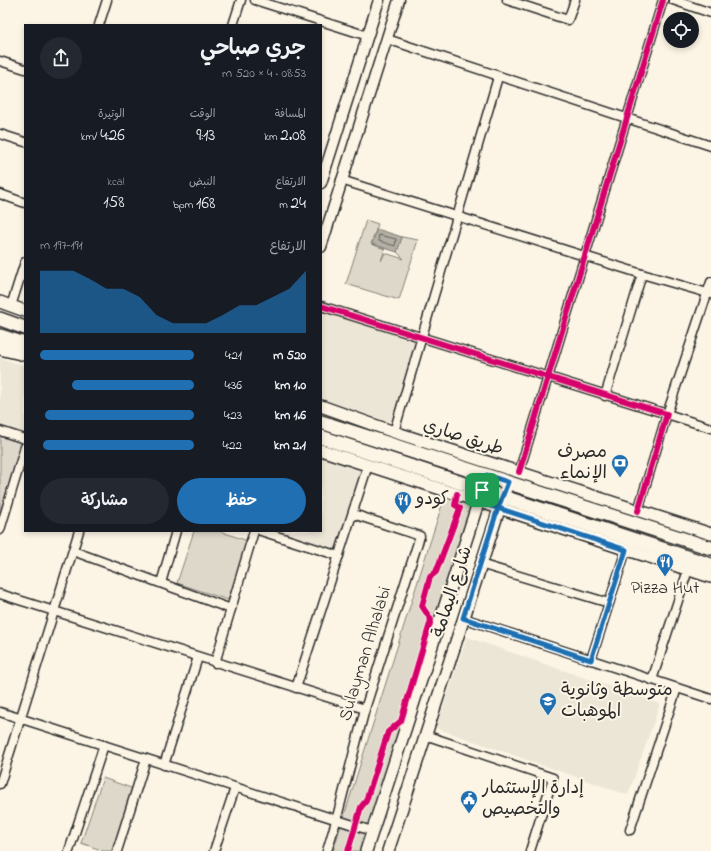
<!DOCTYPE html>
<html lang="ar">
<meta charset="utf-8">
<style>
:root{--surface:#171b24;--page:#242831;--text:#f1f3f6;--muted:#9ea1a6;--accent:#1f6fb2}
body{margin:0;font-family:"Indie Flower","Playpen Sans Arabic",sans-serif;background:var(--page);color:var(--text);direction:rtl;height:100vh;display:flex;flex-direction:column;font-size:15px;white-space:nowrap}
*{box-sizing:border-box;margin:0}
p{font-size:13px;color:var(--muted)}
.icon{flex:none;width:22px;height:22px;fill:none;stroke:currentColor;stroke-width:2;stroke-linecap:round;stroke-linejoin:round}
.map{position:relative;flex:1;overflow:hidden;direction:ltr}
.details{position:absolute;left:24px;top:24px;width:298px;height:508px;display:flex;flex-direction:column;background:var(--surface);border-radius:0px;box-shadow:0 2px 6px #0003;direction:rtl}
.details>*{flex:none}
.fabs{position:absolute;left:663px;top:12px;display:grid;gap:8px}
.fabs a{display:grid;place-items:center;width:36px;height:36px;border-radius:50%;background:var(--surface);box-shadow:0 2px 6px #0003;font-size:20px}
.pin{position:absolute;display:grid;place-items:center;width:34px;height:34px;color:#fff;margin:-17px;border-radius:8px;box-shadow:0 2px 6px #0006}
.round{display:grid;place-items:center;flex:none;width:42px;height:42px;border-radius:21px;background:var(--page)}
.summary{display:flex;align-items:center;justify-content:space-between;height:68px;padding:0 16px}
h1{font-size:22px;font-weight:600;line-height:30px}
.figures{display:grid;grid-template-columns:repeat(3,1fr);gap:6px;height:68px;padding:4px 16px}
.figures div{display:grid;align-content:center}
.figures b{font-size:17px;font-weight:600}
.figures small{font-size:11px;font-weight:400}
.figures p{font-size:11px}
.chart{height:112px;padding:8px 16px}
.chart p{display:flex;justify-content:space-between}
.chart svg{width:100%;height:72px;margin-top:4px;fill:var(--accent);opacity:.7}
.cta{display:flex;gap:8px;margin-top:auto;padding:8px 16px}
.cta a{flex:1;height:46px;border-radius:24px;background:var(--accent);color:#fff;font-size:16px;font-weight:600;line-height:46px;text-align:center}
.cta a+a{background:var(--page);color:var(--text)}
ul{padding:0 16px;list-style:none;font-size:13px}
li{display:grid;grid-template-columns:64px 48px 1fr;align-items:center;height:30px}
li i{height:10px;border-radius:5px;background:var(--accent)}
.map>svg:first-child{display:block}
.built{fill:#ece6d7}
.green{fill:#ded8ca;stroke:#84827a}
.water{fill:#b4b0a5;stroke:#7d7b74}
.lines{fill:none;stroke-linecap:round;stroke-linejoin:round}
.shore{stroke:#62605c;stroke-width:1}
.minor-casing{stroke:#2b2b2b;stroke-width:11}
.tertiary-casing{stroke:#2b2b2b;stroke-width:13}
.secondary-casing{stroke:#2b2b2b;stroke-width:14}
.primary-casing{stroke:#2b2b2b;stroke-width:16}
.minor{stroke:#fcf5e5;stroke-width:8}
.tertiary{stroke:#fcf5e5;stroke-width:10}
.secondary{stroke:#fcf5e5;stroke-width:11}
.primary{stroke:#fcf5e5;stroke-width:13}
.cycleway-casing{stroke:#fcf5e5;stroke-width:8}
.cycleway{stroke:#d6006c;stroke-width:6}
.route-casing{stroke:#fff;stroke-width:8}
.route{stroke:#1f6fb2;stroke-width:5}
.labels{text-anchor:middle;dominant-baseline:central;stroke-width:4;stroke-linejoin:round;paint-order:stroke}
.street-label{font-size:18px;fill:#2b2b2b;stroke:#fcf5e5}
.poi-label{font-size:18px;fill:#2b2b2b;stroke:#fcf5e5;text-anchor:start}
</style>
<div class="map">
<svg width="711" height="851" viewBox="0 0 711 851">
<rect width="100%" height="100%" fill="#fcf5e5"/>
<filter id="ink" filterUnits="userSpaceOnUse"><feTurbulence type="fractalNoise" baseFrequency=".025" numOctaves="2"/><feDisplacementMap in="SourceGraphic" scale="8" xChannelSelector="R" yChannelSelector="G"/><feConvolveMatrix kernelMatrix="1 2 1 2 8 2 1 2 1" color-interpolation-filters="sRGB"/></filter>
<g filter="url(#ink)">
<g class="built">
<polygon points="321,304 419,333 392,423 321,399"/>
<polygon points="0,358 25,366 25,436 0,428"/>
<polygon points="321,452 365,466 337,553 269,531 321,531"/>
<polygon points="467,637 660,704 628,795 436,728"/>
</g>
<g class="green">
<polygon points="366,220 378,224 371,244 385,249 381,261 385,253 404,259 397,252 402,237 418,240 399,300 346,284"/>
<polygon points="0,436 23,443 0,516"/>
<polygon points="445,495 467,502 473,514 365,851 333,851"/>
<polygon points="194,531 219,531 248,541 228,600 177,583"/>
<polygon points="103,778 134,789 113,851 104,851 81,843"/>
</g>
<polygon class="water" points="377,229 402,237 397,252 372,244"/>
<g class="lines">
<polygon class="shore" points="379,235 396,239 395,246 379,241"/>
<defs>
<g id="minor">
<polyline points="255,0 368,36"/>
<polyline points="507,0 568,20 575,0"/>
<polyline points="673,0 711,13"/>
<polyline points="99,25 107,0"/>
<polyline points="233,25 241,0"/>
<polyline points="387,39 711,146"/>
<polyline points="0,61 25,69"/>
<polyline points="0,134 25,142"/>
<polyline points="341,180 642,274 605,396"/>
<polyline points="0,194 25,203"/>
<polyline points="642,274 711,294"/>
<polyline points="711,282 667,414 711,428"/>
<polyline points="11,306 25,262"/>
<polyline points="321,306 667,414 638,511"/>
<polyline points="0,431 25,439"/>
<polyline points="394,432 498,77"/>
<polyline points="519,472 663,0"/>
<polyline points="0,530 25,447"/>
<polyline points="261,531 339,556"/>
<polyline points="73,551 231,609"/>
<polyline points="480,564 609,603"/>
<polyline points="161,583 176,531"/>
<polyline points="0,594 365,709"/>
<polyline points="463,618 711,699"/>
<polyline points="591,660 626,550"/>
<polyline points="215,663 254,531"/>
<polyline points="652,680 688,570"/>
<polyline points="296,688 368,465"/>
<polyline points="0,712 372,831"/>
<polyline points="425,735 553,778 530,851"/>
<polyline points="164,765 198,657"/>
<polyline points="0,784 79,531"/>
<polyline points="630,830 677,688"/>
<polyline points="69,851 104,745"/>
<polyline points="117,851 146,759"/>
<polyline points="214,851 235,788"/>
<polyline points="327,851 336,821 365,709 420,536 353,514"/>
</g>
<g id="tertiary">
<polyline points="321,183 379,0"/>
<polyline points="321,247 399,0"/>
</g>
<g id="secondary">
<polyline points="0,302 25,311"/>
<polyline points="321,406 394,432 711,534"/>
<polyline points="321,450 711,577"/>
<polyline points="366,851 487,475"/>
<polyline points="388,851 508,482"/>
</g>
<g id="primary">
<polyline points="0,319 25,328"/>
<polyline points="0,336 25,344"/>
<polyline points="0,348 25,354"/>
<polyline points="321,422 711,548"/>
<polyline points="321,437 711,565"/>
</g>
</defs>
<use href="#minor" class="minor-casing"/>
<use href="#tertiary" class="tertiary-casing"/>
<use href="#secondary" class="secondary-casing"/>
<use href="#primary" class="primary-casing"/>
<use href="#minor" class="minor"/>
<use href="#tertiary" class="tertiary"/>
<use href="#secondary" class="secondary"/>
<use href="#primary" class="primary"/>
<defs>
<g id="cycleway">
<polyline points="321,306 667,414 638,511"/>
<polyline points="519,472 663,0"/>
<polyline points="348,851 361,807 366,801 388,732 401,721 431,620 422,606 430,577 436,572 460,508 455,505 457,494"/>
</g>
</defs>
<use href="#cycleway" class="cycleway-casing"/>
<use href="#cycleway" class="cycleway"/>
</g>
</g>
<g class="lines" filter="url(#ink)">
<defs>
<polyline id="route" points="482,490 478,502 498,508 463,618 591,660 626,550 498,508 508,482 487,475 482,490"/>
</defs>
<use href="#route" class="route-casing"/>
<use href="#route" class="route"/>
</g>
<defs>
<symbol id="bank-pin" viewBox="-11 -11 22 30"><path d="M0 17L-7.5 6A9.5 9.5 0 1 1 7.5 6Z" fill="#1f6fb2" stroke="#fcf5e5"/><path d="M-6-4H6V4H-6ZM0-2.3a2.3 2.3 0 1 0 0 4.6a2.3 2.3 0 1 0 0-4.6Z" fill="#fff"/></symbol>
<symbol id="restaurant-pin" viewBox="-11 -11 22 30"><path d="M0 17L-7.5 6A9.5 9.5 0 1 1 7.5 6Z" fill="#1f6fb2" stroke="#fcf5e5"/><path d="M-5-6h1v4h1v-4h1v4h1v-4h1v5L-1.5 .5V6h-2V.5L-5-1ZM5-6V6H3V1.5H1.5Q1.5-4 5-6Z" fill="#fff"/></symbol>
<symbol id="school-pin" viewBox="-11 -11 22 30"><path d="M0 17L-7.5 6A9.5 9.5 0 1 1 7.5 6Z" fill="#1f6fb2" stroke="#fcf5e5"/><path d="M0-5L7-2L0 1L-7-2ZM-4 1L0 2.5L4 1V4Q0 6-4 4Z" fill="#fff"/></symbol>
<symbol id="civic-pin" viewBox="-11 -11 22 30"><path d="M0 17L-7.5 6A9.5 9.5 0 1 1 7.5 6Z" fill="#1f6fb2" stroke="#fcf5e5"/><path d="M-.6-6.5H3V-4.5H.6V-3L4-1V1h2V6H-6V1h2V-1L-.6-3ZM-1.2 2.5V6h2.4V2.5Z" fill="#fff"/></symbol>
</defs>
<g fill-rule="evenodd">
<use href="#bank-pin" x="610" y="453" width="20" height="27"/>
<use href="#restaurant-pin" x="393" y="490" width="20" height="27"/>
<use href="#restaurant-pin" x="655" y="552" width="20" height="27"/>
<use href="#school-pin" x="538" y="691" width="20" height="27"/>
<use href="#civic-pin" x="459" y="789" width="20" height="27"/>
</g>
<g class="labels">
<g class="street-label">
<text transform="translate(463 438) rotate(18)">طريق صاري</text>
<text transform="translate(453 592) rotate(-72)">شارع اليمامة</text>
<text transform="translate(366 654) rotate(-73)">Sulayman Alhalabi</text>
</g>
<g class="poi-label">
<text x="607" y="453" text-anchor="end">مصرف<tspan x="607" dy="21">الإنماء</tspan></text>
<text x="416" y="500">كودو</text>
<text x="665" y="589" text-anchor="middle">Pizza Hut</text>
<text x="561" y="691">متوسطة وثانوية<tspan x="561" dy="21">الموهبات</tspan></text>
<text x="482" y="789">إدارة الإستثمار<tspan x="482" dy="21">والتخصيص</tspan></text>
</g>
</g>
</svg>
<div class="fabs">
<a><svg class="icon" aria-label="locate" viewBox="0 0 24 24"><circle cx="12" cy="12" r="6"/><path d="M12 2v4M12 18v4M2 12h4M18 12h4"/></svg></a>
</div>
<div class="pin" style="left:482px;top:490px;background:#1e9e55"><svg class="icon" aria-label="arrive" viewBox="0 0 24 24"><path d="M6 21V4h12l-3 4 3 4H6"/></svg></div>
<section class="details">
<div class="summary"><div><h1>جري صباحي</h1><p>08:53 · 4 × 520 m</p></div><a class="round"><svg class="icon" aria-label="share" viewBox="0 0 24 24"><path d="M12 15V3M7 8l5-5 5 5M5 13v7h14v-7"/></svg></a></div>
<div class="figures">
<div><p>المسافة</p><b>2.08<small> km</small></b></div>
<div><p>الوقت</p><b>9:13</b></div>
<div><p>الوتيرة</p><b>4:26<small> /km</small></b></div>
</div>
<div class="figures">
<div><p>الارتفاع</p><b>24<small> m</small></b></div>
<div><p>النبض</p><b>168<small> bpm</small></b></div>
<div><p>kcal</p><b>158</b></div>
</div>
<div class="chart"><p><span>الارتفاع</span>191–197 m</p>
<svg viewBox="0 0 160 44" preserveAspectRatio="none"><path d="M0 44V6L10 6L20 6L30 11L40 17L50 17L60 22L70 33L80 38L90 38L100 38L110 33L120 27L130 27L140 22L150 17L160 6V44z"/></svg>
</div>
<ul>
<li><b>520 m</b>4:21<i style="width:100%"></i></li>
<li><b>1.0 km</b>4:36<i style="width:79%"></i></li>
<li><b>1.6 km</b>4:23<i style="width:97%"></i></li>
<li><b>2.1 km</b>4:22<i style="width:98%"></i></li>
</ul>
<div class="cta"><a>حفظ</a><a>مشاركة</a></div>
</section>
</div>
